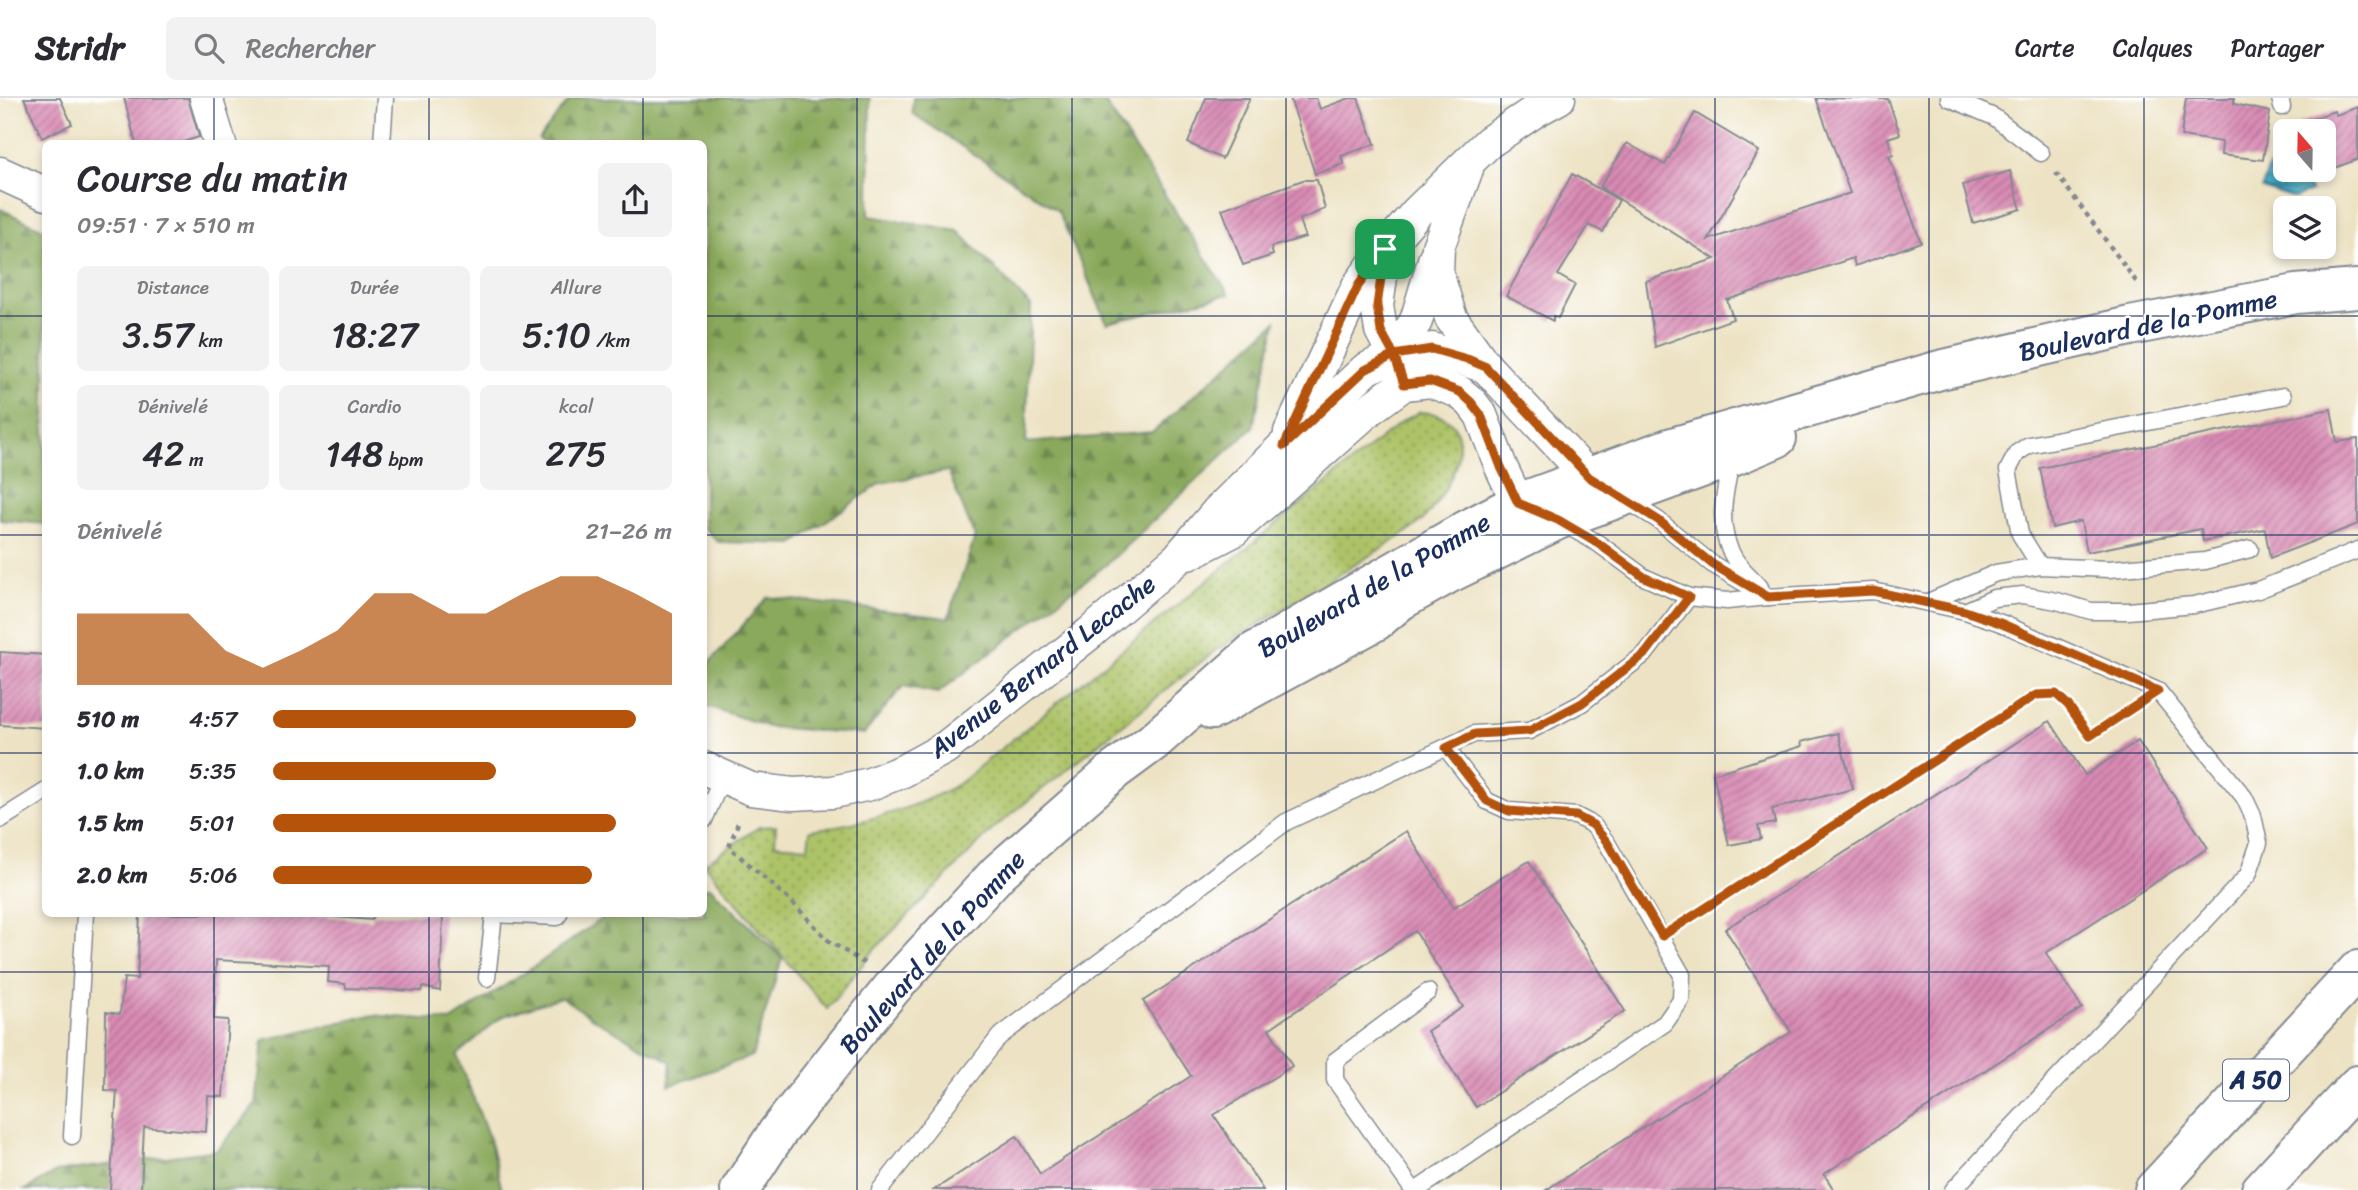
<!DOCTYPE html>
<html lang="fr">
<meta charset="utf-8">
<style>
:root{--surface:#fff;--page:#f2f2f3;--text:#2b2b33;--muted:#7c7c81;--line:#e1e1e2;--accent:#b45309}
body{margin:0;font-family:Sriracha,sans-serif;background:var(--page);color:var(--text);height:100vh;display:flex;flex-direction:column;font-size:26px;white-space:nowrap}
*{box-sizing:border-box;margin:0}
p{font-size:23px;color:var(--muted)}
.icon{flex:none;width:38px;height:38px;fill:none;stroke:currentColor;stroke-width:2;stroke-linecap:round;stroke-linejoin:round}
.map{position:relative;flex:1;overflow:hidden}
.side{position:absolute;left:42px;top:42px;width:665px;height:777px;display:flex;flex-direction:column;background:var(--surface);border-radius:10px;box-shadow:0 4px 10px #0003}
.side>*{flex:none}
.needle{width:46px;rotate:340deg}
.tools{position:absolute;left:2273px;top:21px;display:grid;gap:14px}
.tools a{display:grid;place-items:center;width:63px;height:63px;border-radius:10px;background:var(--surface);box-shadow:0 4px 10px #0003;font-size:35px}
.pin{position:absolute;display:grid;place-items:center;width:60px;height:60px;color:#fff;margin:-30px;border-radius:14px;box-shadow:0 4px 10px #0006}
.round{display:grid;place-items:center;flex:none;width:74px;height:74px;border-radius:10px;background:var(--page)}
.headline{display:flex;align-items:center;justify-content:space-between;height:119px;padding:0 35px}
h1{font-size:38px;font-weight:600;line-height:52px}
.figures{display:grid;grid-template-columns:repeat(3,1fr);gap:10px;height:119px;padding:7px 35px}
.figures div{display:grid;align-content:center;border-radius:10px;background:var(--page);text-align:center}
.figures b{font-size:35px;font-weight:600}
.figures small{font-size:19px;font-weight:400}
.figures p{font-size:19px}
.chart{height:196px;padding:14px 35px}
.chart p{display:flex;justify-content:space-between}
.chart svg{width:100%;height:126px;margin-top:7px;fill:var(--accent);opacity:.7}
ul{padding:0 35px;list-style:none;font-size:23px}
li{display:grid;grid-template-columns:112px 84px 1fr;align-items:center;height:52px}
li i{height:18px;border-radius:9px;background:var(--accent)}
header{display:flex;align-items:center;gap:42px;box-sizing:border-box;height:98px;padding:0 35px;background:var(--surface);border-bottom:2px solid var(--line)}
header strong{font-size:33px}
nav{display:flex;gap:38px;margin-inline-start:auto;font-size:24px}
.search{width:490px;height:63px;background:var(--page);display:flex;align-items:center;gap:18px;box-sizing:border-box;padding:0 24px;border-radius:10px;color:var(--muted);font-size:26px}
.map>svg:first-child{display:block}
.grass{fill:url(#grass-dots);stroke:#647962;stroke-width:2}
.forest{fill:url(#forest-firs);stroke:#526c5d;stroke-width:2}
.water{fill:url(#water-rules);stroke:#2e6c8f;stroke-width:2}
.building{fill:url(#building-hatch)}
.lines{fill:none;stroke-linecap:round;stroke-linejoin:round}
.lane-casing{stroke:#848991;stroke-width:19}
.street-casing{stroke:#848991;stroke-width:35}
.secondary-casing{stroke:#848991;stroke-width:42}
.highway-casing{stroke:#848991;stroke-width:42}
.path{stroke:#848991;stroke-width:4.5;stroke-dasharray:5 5;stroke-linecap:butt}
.lane{stroke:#fff;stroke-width:16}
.street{stroke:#fff;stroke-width:32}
.secondary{stroke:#fff;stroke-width:38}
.highway{stroke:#fff;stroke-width:38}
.route-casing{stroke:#fff;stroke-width:14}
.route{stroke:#b45309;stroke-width:9}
.grid{fill:none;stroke:#1b2f5e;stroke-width:2;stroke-opacity:0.55}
.labels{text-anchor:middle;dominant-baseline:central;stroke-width:5;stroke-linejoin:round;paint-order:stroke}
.shield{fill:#fff;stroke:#5f6d8e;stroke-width:2}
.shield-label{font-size:24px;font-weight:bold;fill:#1b2f5e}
.street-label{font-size:26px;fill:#1b2f5e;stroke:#fff}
</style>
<header>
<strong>Stridr</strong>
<div class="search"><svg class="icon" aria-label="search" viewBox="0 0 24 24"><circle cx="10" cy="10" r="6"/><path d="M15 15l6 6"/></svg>Rechercher</div>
<nav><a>Carte</a><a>Calques</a><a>Partager</a></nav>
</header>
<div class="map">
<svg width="2358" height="1092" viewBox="0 0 2358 1092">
<defs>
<pattern id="grass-dots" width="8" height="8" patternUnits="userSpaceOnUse" patternTransform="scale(1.75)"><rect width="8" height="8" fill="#adc367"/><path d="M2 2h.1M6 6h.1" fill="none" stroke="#8c9f58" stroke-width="1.8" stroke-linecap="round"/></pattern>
<pattern id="forest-firs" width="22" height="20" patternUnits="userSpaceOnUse" patternTransform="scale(1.75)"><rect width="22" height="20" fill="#8aa95c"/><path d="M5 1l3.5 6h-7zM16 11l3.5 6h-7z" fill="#708a4f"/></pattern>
<pattern id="water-rules" width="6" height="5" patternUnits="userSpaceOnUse" patternTransform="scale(1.75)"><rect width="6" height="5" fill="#40a9c0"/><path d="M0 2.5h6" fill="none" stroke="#358a9f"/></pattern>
<pattern id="building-hatch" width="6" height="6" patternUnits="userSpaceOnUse" patternTransform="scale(1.75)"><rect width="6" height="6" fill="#d98ab3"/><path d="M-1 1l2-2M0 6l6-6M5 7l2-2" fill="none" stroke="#af7195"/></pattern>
</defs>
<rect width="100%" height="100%" fill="#fff"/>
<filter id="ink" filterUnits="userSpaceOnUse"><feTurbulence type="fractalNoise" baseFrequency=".0143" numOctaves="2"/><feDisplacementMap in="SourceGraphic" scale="14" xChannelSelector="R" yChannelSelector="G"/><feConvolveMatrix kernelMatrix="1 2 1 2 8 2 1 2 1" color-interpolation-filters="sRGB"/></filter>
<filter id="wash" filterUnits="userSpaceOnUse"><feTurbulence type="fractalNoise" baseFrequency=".00686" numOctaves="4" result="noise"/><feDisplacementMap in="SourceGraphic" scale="28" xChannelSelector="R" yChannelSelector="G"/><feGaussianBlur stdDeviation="1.57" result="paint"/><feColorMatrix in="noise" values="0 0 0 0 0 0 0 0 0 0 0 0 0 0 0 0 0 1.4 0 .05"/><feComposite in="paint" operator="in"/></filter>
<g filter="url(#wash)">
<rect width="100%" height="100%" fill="#ede3c4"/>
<path class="grass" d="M1420,314C1486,317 1454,385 1428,416C1423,423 1415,428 1408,434L1212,555L994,730L875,851L827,911L704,766L759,729L776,728L775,746L808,749L810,732C863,725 910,713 957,687L1401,324Z"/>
<g class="forest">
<polygon points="571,0 870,0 869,118 957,132 1031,208 1026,345 1153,334 1276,224 1253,329 1107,466 938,595 903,588 864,636 769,629 704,607 704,571 768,499 948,520 975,439 948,373 881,385 793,446 718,444 704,429 704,46 544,45 539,41"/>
<polygon points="913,0 1102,0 1229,196 1107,225 1058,113 912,15"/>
<polygon points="0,111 45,132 45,426 0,422"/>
<polygon points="710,789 782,860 752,958 669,988 671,964 597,923 561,899 501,919 457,957 489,1040 502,1092 25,1092 56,1074 217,1052 256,1007 263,942 371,917 451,923 538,866 608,816 704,816 704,790"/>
</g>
<polygon class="water" points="2269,69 2302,79 2311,93 2295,100 2262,90"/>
<g id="blocks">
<g class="building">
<polygon points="24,0 60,0 72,26 42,40"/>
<polygon points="124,0 188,0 199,39 177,46 136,46"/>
<polygon points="1206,0 1250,0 1222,61 1188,45"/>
<polygon points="1290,0 1316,0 1320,11 1350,0 1358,0 1375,46 1341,58 1344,66 1315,76"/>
<polygon points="1816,0 1888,1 1900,36 1888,40 1893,57 1889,58 1921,144 1855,168 1853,160 1727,202 1733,221 1655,249 1646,183 1715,161 1600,89 1627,45 1665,67 1695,15 1759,53 1708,142 1850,95"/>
<polygon points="2186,0 2234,0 2234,6 2270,14 2263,62 2221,57 2222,44 2181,38"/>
<polygon points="2358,9 2358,61 2317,77 2315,72 2324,72 2324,33 2301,33 2298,26 2334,13 2336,17"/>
<polygon points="2010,73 2021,111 1973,125 1963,87"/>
<polygon points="1572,76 1619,102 1603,134 1589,127 1558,177 1575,187 1558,220 1553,218 1553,223 1506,198"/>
<polygon points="1303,82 1317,82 1325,111 1299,122 1305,139 1271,149 1273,157 1243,167 1222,111"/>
<polygon points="2331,311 2337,344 2358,341 2358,426 2270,460 2265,431 2203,443 2201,431 2087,454 2081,423 2052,430 2040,370"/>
<polygon points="0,554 46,557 46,630 0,627"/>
<polygon points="2050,623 2085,677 2138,643 2208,750 2046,855 2082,910 1824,1076 1834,1092 1546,1092 1791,934 1725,831"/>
<polygon points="1838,635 1853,691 1772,711 1775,725 1758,728 1761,741 1729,747 1713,676 1802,648 1801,644"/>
<polygon points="1406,733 1454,809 1529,763 1625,913 1476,1009 1427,933 1463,909 1415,833 1269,931 1292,968 1214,1017 1263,1092 934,1092 1017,1038 1040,1076 1191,978 1143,903"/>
<polygon points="140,816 295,816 372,822 373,816 443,816 440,893 423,889 421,893 346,890 345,886 328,884 329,868 216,862 214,921 228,922 223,999 208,998 206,1034 144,1029 141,1092 110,1092 117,993 105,992 106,914 120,916 124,880 137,881"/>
</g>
</g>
</g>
<g filter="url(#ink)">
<use href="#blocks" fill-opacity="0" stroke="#848991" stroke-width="2"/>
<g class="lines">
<defs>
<g id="lane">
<polyline points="1949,0 1994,19 2041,55"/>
<polyline points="2280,0 2282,9"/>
<polyline points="382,46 385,0"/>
<path d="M1732,360C1725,393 1715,428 1734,460C1741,471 1752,480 1760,489"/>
<polyline points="1626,402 1658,422 1712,466 1768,499"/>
<polyline points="1563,425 1599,446 1644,479 1689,499 1727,503 1768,499 1873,493 1965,513 2001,525 2158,593 2244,699 2253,718 2259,745 2248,777 1953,1092"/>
<polyline points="2040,468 2020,436 2008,372 2017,355 2029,347 2283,298"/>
<polyline points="1928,504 1996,475 2040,468 2109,471 2205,463 2250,451"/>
<polyline points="1965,513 1994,500 2023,497 2057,503 2091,513 2128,513 2194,507 2258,492 2358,452"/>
<polyline points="0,722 46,693"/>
<polyline points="704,722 722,680"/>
<polyline points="487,880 494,816 557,819 559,816"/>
<polyline points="72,1038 85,816"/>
<polyline points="880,1092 999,939 1286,724 1474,636 1529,633 1582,605 1646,555 1689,499"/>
<polyline points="1413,1092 1335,982 1335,963 1428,894"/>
<polyline points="1417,1092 1665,925 1681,902 1682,877 1607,745 1593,727 1576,718 1509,713 1487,703 1446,650"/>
</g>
<g id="street">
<polyline points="206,0 220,46"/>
<polyline points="1467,71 1438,149 1437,175 1451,220 1486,269"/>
<polyline points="0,75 46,96"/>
<polyline points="1384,157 1377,208 1381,232 1394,257 1401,278"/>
<polyline points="1394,257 1416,223 1435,159"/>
<polyline points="1290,334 1358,188 1385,151 1417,114 1489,44 1535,13 1559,0"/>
<polyline points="1188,456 1233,433 1370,311 1404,286 1430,283 1459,294 1471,304 1481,317 1501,369 1518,405 1539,414"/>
<polyline points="704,670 751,691 793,696 833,694 870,686 903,673 945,650 1090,535 1177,461 1217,414 1284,348 1365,272 1394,257 1432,251 1486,269 1589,379 1607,390"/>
</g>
<g id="secondary">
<polyline points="1212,612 1376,523 1400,503 1448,476 1558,422 1732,359 1777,340"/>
<polyline points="740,1092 777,1035 853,938 893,889 999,774 1115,672 1153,644 1254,554 1468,431 1518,405 1669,350 1940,272 2130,228 2296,196 2358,191"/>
</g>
<g id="highway">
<polyline points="2154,1092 2358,872"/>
<polyline points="2261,1092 2358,987"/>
</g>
</defs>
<use href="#lane" class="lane-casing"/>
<use href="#street" class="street-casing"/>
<use href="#secondary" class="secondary-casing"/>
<use href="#highway" class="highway-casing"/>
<g class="path">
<polyline points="2056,75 2138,186"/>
<polyline points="738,725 729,749 790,802 829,843 864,865"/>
<polyline points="1682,825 2036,597 2056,596 2068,607 2090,638 2131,611"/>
</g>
<use href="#lane" class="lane"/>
<use href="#street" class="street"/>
<use href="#secondary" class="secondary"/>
<use href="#highway" class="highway"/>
</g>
</g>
<g class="lines" filter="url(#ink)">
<defs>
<polyline id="route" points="1385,151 1377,208 1381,233 1394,257 1404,286 1430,283 1460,294 1471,304 1481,317 1501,369 1518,405 1558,422 1599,446 1644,479 1689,499 1646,555 1582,605 1529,633 1475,636 1446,650 1487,703 1509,713 1576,718 1593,727 1607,744 1662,838 2036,597 2056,596 2068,607 2090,638 2158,593 2000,525 1965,513 1873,493 1768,499 1712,466 1658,422 1589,379 1486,269 1467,261 1432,251 1394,257 1365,272 1284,348 1358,188 1385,151"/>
</defs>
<use href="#route" class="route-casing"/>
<use href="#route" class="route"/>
</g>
<path class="grid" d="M214,0V46M429,0V46M643,0V46M857,0V1092M1072,0V1092M1286,0V1092M1501,0V1092M1715,0V1092M1929,0V1092M2144,0V1092M0,218H46M704,218H2358M0,437H46M704,437H2358M0,655H46M704,655H2358M214,816V1092M429,816V1092M643,816V1092M0,874H2358"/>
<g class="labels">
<rect class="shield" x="2223" y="961.5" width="66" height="41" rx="5"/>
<g class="shield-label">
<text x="2256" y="982">A 50</text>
</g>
<g class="street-label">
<text transform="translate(2148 227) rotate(-12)">Boulevard de la Pomme</text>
<text transform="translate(1374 487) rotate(-30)">Boulevard de la Pomme</text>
<text transform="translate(1042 568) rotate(-38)">Avenue Bernard Lecache</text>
<text transform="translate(932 854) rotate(-48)">Boulevard de la Pomme</text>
</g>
</g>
</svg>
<div class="tools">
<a><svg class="needle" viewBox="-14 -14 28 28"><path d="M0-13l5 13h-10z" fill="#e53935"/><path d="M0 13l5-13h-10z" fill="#7c7c81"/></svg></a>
<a><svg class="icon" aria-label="layers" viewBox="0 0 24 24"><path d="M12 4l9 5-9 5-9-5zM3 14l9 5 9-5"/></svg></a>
</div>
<div class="pin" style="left:1385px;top:151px;background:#1e9e55"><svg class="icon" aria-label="arrive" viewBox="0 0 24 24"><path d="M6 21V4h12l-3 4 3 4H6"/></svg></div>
<section class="side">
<div class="headline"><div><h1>Course du matin</h1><p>09:51 · 7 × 510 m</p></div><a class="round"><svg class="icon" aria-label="share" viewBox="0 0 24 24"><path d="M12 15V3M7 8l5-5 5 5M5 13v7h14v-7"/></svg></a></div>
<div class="figures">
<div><p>Distance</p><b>3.57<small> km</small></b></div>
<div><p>Durée</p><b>18:27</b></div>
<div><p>Allure</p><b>5:10<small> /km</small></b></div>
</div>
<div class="figures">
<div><p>Dénivelé</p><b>42<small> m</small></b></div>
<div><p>Cardio</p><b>148<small> bpm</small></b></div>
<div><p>kcal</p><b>275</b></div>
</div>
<div class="chart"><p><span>Dénivelé</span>21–26 m</p>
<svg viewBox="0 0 160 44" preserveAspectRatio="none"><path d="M0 44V19L10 19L20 19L30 19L40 32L50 38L60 32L70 25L80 12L90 12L100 19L110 19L120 12L130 6L140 6L150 12L160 19V44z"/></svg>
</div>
<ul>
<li><b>510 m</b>4:57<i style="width:91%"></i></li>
<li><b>1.0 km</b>5:35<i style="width:56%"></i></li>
<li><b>1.5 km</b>5:01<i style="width:86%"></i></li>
<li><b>2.0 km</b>5:06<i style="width:80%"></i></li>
</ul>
</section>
</div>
